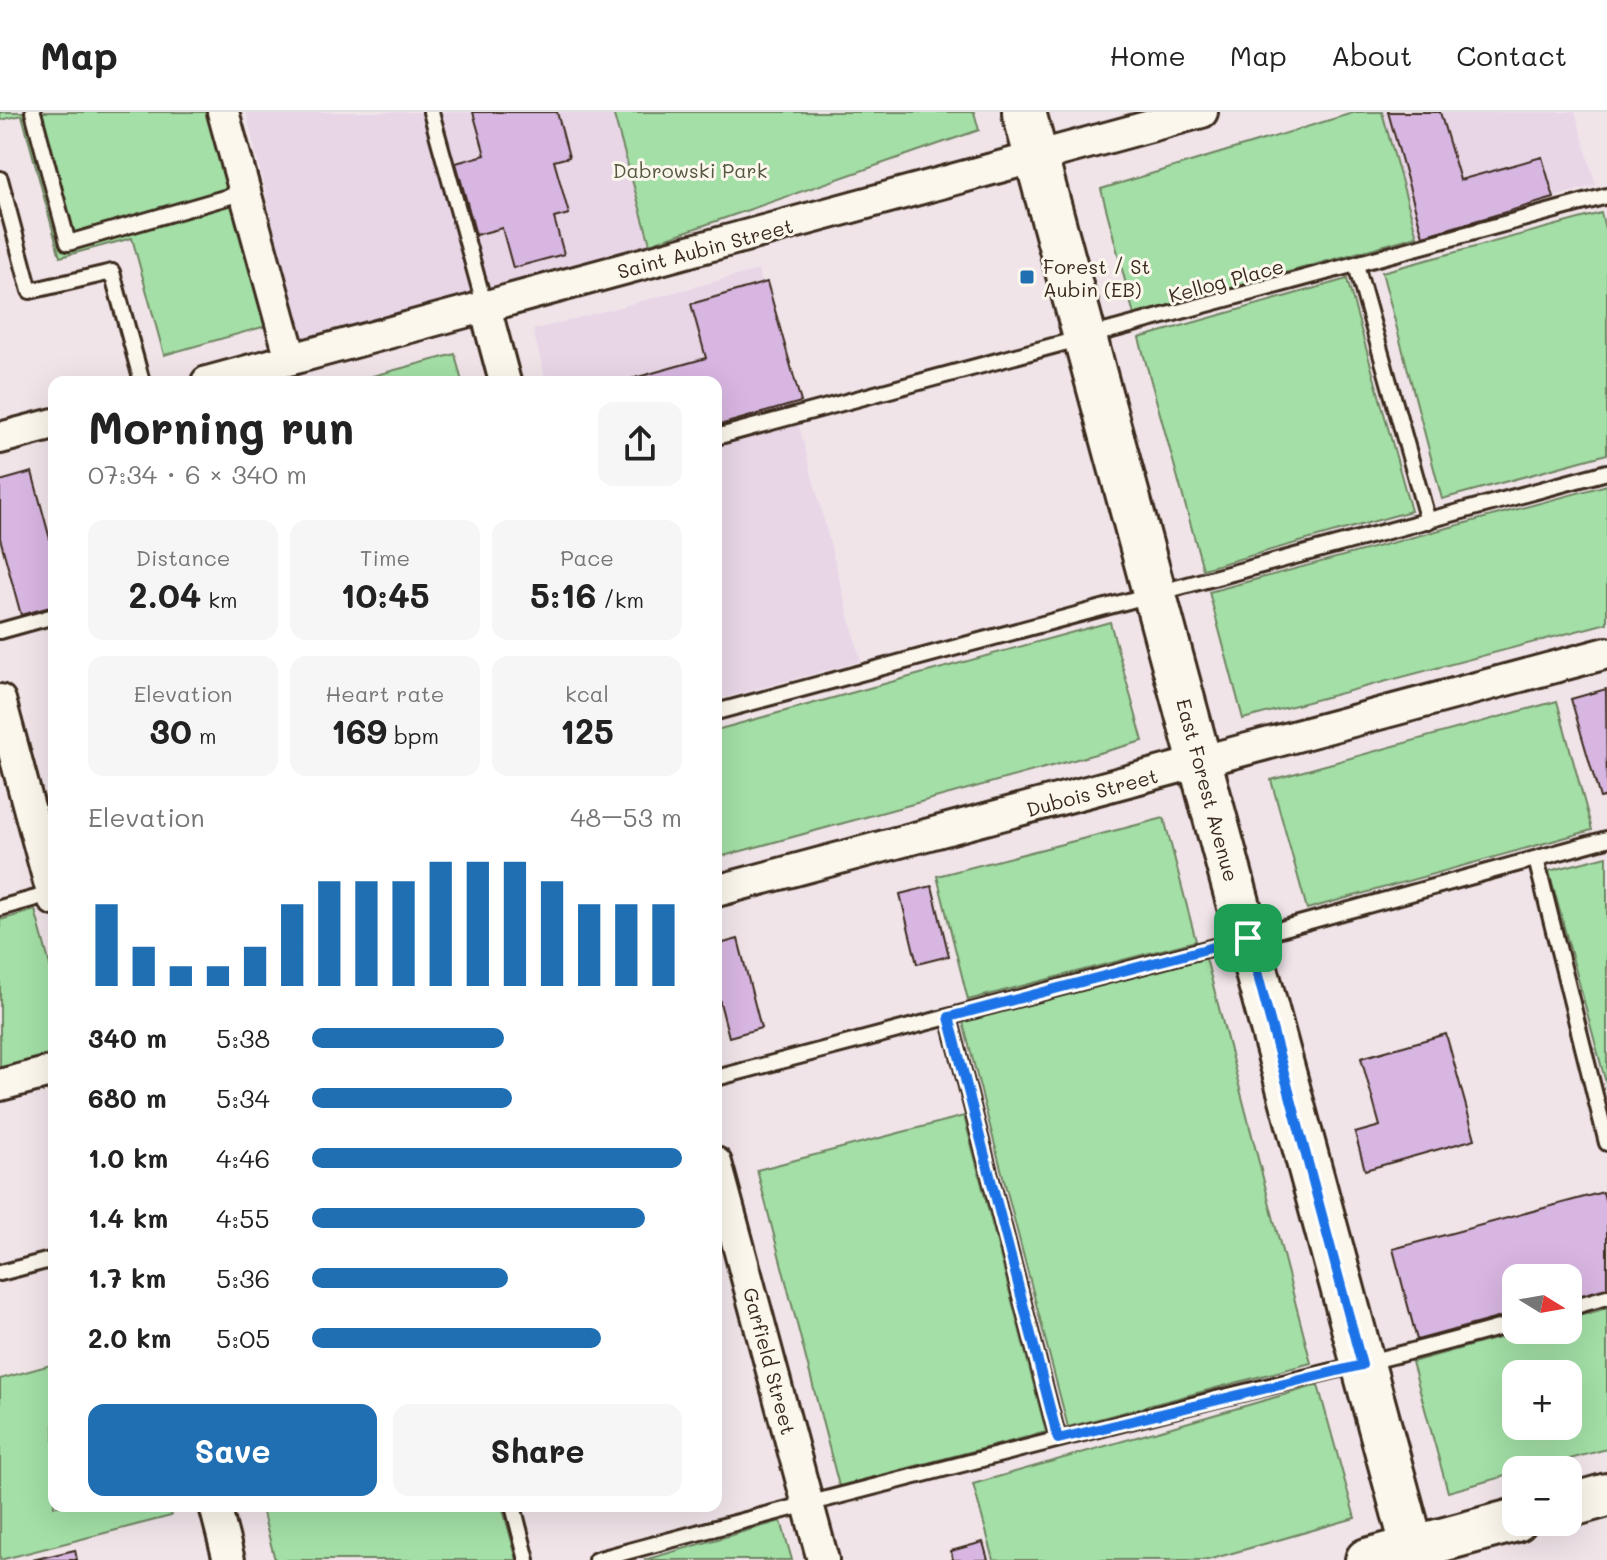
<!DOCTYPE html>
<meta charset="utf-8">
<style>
:root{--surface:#fff;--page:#f6f6f6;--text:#222;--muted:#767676;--line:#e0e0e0;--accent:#1f6fb2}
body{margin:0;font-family:Mali,sans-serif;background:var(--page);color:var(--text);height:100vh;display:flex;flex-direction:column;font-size:30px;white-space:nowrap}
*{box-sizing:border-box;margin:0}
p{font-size:26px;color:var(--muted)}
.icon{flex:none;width:44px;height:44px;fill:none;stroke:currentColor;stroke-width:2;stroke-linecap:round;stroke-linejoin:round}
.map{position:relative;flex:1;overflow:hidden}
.panel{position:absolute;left:48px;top:264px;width:674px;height:1136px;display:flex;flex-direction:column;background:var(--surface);border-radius:16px;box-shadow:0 8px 32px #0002}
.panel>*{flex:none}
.needle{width:52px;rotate:101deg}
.buttons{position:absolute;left:1502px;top:1152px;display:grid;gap:16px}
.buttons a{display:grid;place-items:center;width:80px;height:80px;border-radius:16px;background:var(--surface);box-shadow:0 8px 32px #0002;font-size:40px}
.pin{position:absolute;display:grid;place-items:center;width:68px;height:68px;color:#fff;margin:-34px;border-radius:16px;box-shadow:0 4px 12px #0006}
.round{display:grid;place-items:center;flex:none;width:84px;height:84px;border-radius:16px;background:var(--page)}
.summary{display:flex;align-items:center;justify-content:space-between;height:136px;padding:0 40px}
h1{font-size:44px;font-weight:700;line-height:60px}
.metrics{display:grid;grid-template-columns:repeat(3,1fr);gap:12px;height:136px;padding:8px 40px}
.metrics div{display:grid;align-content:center;border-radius:16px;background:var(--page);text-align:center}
.metrics b{font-size:34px;font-weight:700}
.metrics small{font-size:22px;font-weight:400}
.metrics p{font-size:22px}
.chart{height:224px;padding:16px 40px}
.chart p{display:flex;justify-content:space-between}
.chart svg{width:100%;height:144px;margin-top:8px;stroke:var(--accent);stroke-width:6}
.cta{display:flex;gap:16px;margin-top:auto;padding:16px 40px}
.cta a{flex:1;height:92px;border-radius:16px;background:var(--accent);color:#fff;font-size:32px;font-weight:700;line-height:92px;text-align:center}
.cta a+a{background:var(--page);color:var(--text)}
ul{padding:0 40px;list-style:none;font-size:26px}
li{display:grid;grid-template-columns:128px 96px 1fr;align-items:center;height:60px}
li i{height:20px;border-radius:10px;background:var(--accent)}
header{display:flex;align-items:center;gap:48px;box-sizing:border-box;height:112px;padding:0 40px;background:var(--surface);border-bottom:2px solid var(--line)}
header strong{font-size:38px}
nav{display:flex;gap:44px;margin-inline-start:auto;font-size:28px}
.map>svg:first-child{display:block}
.built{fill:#e8d6e7}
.green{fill:#a3dfa6;stroke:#6f8462;stroke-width:2;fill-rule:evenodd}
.building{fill:#d7b6e1;stroke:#3b2a1e;stroke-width:2}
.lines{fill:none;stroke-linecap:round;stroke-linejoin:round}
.lane-casing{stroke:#3b2a1e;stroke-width:20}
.street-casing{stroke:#3b2a1e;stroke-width:36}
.secondary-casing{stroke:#3b2a1e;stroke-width:48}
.lane{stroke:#fbf7ec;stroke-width:14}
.street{stroke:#fbf7ec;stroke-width:30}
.secondary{stroke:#fbf7ec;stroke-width:42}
.route-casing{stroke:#fff;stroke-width:16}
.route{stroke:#1a73e8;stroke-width:10}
.poi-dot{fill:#1f6fb2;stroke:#fbf7ec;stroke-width:3}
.labels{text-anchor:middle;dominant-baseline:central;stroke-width:6;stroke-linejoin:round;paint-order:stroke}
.park-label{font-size:20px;fill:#555740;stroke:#fbf7ec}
.street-label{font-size:20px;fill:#3b2a1e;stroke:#fbf7ec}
.poi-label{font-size:20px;fill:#3b2a1e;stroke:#fbf7ec;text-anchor:start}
</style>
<header>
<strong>Map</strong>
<nav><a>Home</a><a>Map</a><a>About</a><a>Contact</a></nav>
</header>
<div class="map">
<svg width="1607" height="1448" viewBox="0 0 1607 1448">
<rect width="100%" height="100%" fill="#f0e4e9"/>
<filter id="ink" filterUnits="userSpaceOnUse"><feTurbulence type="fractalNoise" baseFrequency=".0125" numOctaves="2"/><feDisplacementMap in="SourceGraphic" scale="16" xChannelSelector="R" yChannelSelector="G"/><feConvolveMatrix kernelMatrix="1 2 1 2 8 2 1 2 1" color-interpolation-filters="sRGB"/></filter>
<g filter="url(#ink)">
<g class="built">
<polygon points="246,0 613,0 650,132 301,227"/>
<polygon points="1382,0 1575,0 1596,73 1417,124"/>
<polygon points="758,158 861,549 716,588 716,270 546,270 533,218"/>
</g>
<g class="green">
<polygon points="0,0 208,0 266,214 164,243 132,126 60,145 22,3 0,8"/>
<polygon points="613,0 974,0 979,18 650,132"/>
<polygon points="1356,0 1382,0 1417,124 1134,203 1101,77"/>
<polygon points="1601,101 1607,124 1607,342 1442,387 1382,160"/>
<polygon points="1347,167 1411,399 1203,457 1139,226"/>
<polygon points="455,242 462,270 350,270"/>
<polygon points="1607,373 1607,511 1243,607 1209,480"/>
<polygon points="1110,510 1143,629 716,746 716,618"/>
<polygon points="1557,589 1592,718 1307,797 1271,668"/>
<polygon points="1164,706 1196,829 968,888 937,764"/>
<polygon points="1607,744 1607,975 1549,759"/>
<polygon points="35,798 54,868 54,944 0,959 0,808"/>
<polygon points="1206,846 1311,1251 1068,1315 963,910"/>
<polygon points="964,1004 1046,1320 839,1374 757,1058"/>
<path d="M1607,1196V1337L1529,1358H1516V1361L1448,1380L1412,1250L1527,1218H1568V1207ZM1516,1262H1568V1314H1516Z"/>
<polygon points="54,1252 54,1394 169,1394 171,1404 0,1448 0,1267"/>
<polygon points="1318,1273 1355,1406 1208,1448 994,1448 973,1372"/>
<polygon points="261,1394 502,1394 517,1448 275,1448"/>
<polygon points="781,1409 792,1448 644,1448"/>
</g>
<g class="building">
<polygon points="473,0 557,0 569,45 554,49 569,102 554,106 564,142 513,156 502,116 476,123 456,51 485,43"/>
<polygon points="1388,0 1440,0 1460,68 1542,45 1554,86 1423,124"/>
<polygon points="767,170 801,290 716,314 716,270 632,270 631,267 706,246 691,192"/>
<polygon points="32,360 54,442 54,494 21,503 0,426 0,369"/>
<polygon points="1606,577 1607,684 1600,686 1571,587"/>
<polygon points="932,774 949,844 917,852 900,782"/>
<polygon points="738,827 761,916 729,925 716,875 716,833"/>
<polygon points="1446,922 1475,1027 1365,1058 1355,1021 1380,1014 1361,946"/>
<polygon points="1603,1080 1607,1095 1607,1177 1568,1187 1568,1166 1516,1166 1516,1201 1417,1228 1393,1137"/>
<polygon points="983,1430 988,1448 953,1448 951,1439"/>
<polygon points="75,1438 77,1448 32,1448"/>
</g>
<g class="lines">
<defs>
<g id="lane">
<polyline points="33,0 68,131 245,80"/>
<polyline points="431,0 485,195"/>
<polyline points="0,67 30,179 112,160 142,270"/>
<polyline points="1356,153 1428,409"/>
<polyline points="716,325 1607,84"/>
<polyline points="0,519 54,504"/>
<polyline points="716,600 1607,360"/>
<polyline points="1536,747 1607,1031"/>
<polyline points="0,796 54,781"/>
<polyline points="949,905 1058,1327"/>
<polyline points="716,966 1248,826 1607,727"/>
<polyline points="0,1161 54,1147"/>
<polyline points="1568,1196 1607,1185"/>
<polyline points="513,1394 527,1448"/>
<path d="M596,1448C798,1393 1002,1342 1205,1290C1309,1264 1413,1241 1516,1211"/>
</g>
<g id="street">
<polyline points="223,0 291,247"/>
<polyline points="485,195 505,270"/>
<polyline points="207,270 1202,0"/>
<polyline points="0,326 54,312"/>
<polyline points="0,588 54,788"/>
<polyline points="716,779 1607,541"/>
<polyline points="0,973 54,959"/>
<polyline points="716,1051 823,1448"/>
<polyline points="215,1394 229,1448"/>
</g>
<g id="secondary">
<polyline points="1024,0 1416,1448"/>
<polyline points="1568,1394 1607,1383"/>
<polyline points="1367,1448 1516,1408"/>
</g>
</defs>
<use href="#lane" class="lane-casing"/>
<use href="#street" class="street-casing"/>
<use href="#secondary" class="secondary-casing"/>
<use href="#lane" class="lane"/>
<use href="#street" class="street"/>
<use href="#secondary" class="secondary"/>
</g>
</g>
<g class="lines" filter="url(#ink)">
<defs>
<polygon id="route" points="1248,826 1362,1253 1058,1327 949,905"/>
</defs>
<use href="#route" class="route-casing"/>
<use href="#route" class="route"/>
</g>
<rect class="poi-dot" x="1019" y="157" width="16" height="16" rx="4"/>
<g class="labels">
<g class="park-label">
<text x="690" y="58">Dabrowski Park</text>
</g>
<g class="street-label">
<text transform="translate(705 136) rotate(-15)">Saint Aubin Street</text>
<text transform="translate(1226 168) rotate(-15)">Kellog Place</text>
<text transform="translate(1208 678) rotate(75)">East Forest Avenue</text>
<text transform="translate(1092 680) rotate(-15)">Dubois Street</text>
<text transform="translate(770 1249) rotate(75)">Garfield Street</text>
</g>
<g class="poi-label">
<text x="1043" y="154">Forest / St<tspan x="1043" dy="23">Aubin (EB)</tspan></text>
</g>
</g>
</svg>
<div class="buttons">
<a><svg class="needle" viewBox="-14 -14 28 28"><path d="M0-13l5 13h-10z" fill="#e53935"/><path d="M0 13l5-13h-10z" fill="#767676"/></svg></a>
<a>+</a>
<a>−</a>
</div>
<div class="pin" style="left:1248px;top:826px;background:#1e9e55"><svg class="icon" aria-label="arrive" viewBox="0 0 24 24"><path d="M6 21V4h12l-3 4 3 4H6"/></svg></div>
<section class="panel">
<div class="summary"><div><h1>Morning run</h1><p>07:34 · 6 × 340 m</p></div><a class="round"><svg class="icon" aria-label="share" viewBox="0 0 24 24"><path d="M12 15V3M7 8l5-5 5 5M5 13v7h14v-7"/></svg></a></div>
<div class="metrics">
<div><p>Distance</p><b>2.04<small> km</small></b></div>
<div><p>Time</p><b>10:45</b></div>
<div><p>Pace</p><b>5:16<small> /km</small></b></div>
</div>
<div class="metrics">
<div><p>Elevation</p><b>30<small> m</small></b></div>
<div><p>Heart rate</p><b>169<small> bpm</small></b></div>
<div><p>kcal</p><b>125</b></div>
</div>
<div class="chart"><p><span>Elevation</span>48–53 m</p>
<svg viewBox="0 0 160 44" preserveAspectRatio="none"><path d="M5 44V19M15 44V32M25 44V38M35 44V38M45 44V32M55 44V19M65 44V12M75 44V12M85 44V12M95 44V6M105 44V6M115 44V6M125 44V12M135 44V19M145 44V19M155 44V19"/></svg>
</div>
<ul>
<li><b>340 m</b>5:38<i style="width:52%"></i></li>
<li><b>680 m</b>5:34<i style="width:54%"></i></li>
<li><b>1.0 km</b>4:46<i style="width:100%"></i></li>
<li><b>1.4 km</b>4:55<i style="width:90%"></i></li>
<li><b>1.7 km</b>5:36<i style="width:53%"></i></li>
<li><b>2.0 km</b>5:05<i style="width:78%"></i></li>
</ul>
<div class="cta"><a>Save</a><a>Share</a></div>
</section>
</div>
